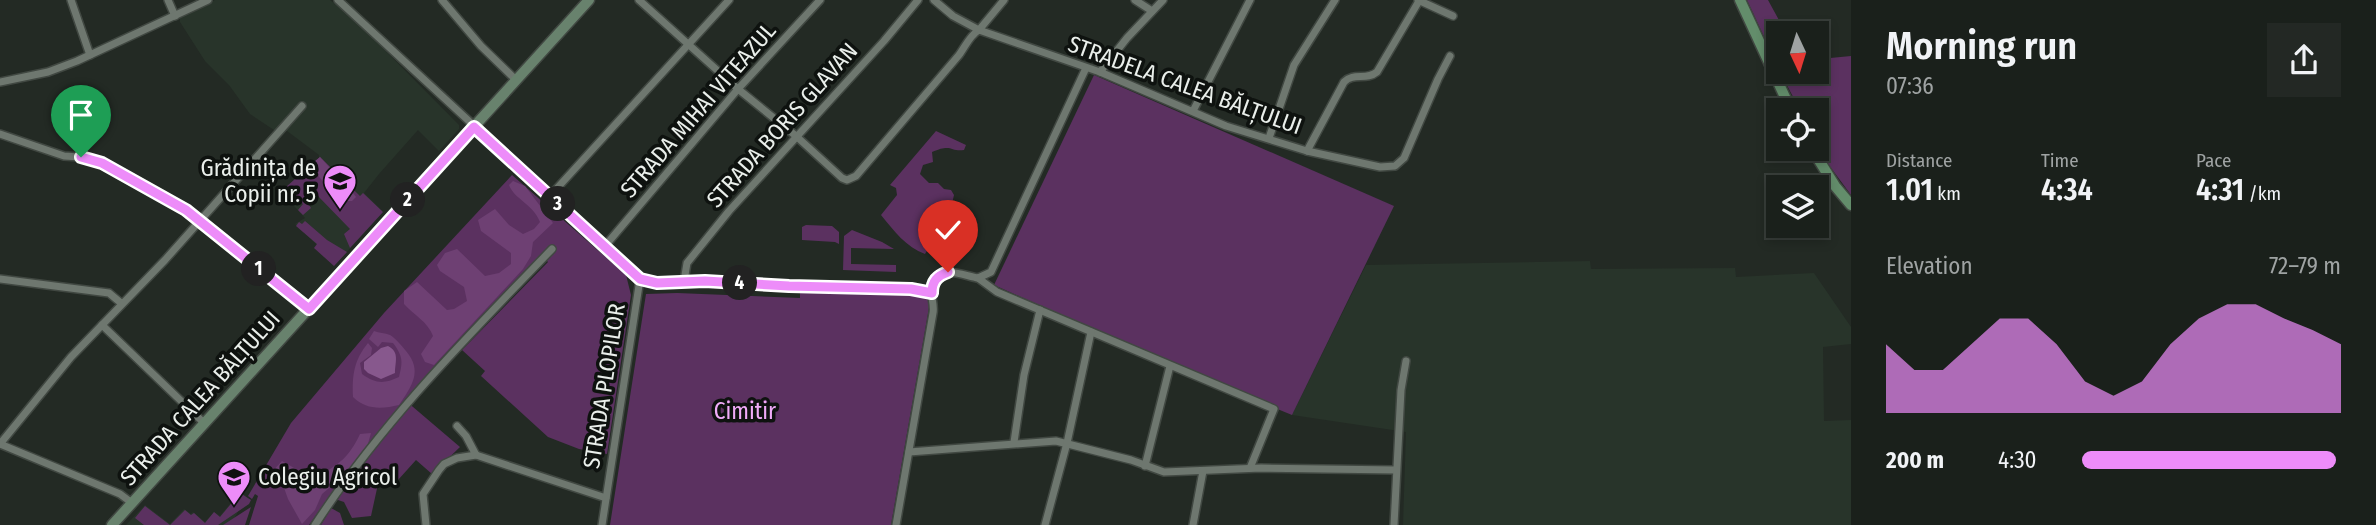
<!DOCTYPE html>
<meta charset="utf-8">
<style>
:root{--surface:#1a201b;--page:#232824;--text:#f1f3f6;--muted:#9fa3a3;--line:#383e3a;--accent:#ed8cf9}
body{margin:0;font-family:"Fira Sans Condensed",sans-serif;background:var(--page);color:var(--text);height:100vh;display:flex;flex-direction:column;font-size:26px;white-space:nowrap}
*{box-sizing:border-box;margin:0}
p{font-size:23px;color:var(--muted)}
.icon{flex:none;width:38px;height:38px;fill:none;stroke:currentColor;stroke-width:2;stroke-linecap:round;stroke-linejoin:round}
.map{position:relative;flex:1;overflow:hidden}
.details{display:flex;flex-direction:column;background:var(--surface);width:525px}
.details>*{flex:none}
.needle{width:46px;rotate:176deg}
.controls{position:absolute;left:1766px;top:21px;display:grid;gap:14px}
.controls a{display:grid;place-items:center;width:63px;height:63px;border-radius:0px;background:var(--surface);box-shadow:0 4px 10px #0003,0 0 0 2px var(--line);font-size:35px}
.pin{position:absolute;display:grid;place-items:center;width:60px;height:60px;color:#fff;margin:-72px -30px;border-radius:50% 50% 50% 0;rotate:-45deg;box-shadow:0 0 7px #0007}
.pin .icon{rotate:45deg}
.km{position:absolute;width:35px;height:35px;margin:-18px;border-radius:50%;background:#222;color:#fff;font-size:19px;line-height:35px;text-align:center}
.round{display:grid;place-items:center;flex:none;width:74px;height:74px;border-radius:0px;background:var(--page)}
.overview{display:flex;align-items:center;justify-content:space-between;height:119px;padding:0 35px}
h1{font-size:38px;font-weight:600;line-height:52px}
.stats{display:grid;grid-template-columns:repeat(3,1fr);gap:10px;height:119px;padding:7px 35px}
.stats div{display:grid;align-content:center}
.stats b{font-size:30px;font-weight:600}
.stats small{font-size:19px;font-weight:400}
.stats p{font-size:19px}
.chart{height:196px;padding:14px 35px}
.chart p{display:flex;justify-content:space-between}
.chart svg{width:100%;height:126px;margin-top:7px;fill:var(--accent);opacity:.7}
ul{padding:0 35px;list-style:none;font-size:23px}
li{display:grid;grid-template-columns:112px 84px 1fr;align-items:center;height:52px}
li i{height:18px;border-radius:9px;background:var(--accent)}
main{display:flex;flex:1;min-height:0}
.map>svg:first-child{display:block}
.built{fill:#28342a}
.green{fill:#5b3160}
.forest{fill:#6e4073}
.water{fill:#87588d}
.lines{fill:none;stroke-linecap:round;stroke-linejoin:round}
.street-casing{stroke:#414842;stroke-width:10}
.secondary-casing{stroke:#414842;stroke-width:13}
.primary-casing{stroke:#414842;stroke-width:13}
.street{stroke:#6e776f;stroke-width:7}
.secondary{stroke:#68826d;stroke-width:10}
.primary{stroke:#638d6b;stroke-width:10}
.route-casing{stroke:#fff;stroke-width:14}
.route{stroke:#ed8cf9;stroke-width:9}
.labels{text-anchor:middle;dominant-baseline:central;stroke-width:7;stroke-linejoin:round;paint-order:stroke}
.street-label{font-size:23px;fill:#eaefeb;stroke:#0e120f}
.poi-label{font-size:23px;fill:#eaefeb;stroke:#0e120f;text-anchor:end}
.park-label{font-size:23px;fill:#f0abf8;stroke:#0e120f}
</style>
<main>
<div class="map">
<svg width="1851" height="525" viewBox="0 0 1851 525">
<rect width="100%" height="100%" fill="#232a24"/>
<g class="built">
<polygon points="215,0 330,0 358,23 459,125 459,129 439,151 418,130 379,174 364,193 383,212 334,266 317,245 295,224 305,218 294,206 299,200 286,187 319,158 319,155 287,131 274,130 250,114 229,85 205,61 180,22 180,18"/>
<polygon points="1590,261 1591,269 1735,268 1736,277 1814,273 1851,327 1851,344 1823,347 1824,421 1851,420 1851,525 1403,525 1406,432 1292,415 1366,265"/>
<polygon points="240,492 246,496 231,525 126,525 145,505 170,524 184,509 191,514 193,512 205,522 214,512 220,516"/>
</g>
<g class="green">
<polygon points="1747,0 1768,0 1786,33 1778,33 1778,67"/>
<polygon points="1851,56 1851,195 1823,157 1817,144 1816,110 1800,110 1780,72 1816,72 1817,58 1820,59"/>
<polygon points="1094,75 1394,206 1292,415 1211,382 994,285"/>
<path d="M936,131L966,145L964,150C950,152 952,143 932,152L933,162L923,165L920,174L929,183H938L944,189L951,190L954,195L943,242L939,247H929L925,254C906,247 894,231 881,215L897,195L896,188L890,185Z"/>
<polygon points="320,157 360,196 363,193 383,212 350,248 344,234 350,229 317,195 307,202 311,208 303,215 298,210 303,204 286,187"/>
<polygon points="512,175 626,275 631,295 607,454 579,449 548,437 481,376 485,371 462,350 548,262 541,255 406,401 460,447 432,474 416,460 398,480 397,487 378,484 371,516 352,518 344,502 329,497 309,525 249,525 258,496 255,494 252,499 248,496 291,423 384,313"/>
<polygon points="305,221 327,240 347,252 334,266 314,248 317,244 296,226 299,222 302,224"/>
<polygon points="806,225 832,226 839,232 839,244 835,242 802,240 802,227"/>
<polygon points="852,230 882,242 894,249 851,248 851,264 896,265 896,272 843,270 844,236"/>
<path d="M843,290C865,290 914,286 930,302L891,525H610L646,294L677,293L800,298V291Z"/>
<polygon points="240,493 251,500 249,504 218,525 144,525 135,518 145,506 170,525 185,510 191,515 194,513 205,523 214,512 220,517"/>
<polygon points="251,507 245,525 223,525"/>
<polygon points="331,508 340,513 344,525 321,525"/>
</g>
<g class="forest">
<polygon points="320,157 353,193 356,197 352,201 338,201 317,174 314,162"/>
<path d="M513,181L525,186L553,223L533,242L531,256L523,269L434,365L425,362L421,354L433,336C428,322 414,315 404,304V291L417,282L447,310L454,309L467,301L464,287L440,271L437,265L445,253L457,249L485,276L499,273L511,264V253L481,231L478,220L495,209L509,225L523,234L534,229L540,222C533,204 514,199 509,185Z"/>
<path d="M374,331C379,333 385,333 390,335C395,338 402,346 406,351C423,371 412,386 399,405C382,409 366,410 353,397C352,375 354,360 368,343L372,348L371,355L360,363L362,374C376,384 384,384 399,377C403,362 403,356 393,343L382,342L378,347L369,339Z"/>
<path d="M371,433L367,447L348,472L322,494L315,510L302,524L288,499L283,485L268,482L269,475L282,461L301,472L318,476C340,464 349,457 360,434Z"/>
</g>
<path class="water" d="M388,346C400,352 395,362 395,373L381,379L368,373L364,369V362L381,348Z"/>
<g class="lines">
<defs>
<g id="street">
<polyline points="71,0 90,55"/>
<polyline points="168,0 175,16"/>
<polyline points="338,0 640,279 657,283 705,281 789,286 911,289 932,293"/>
<polyline points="442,0 481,46 516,80"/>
<path d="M639,0L738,89L796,136L842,178L847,180L856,176C890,136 924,96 959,55C965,47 970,35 979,30L1004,0"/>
<polyline points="934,0 953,16 979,30 1100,72 1226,126 1307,151 1380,167 1395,166 1404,158 1438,79 1450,56"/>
<polyline points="1135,0 1152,11"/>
<polyline points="1418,0 1453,16"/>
<polyline points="1100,72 1127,38 1163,0"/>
<polyline points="0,82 48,72 77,61 208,0"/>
<polyline points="1193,111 1250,0"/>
<polyline points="0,134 64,156 81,157 102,163 117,171 186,210 309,309"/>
<polyline points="1269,138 1294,65 1335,0"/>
<path d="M1307,151L1344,82C1354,72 1366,81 1377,72L1419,1"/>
<polyline points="549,197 729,0"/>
<polyline points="605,246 738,89 820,0"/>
<polyline points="978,278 997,292 1274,409 1250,468"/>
<polyline points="0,279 109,293 121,303"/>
<polyline points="684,281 687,263 729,211 884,41 918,0"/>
<polyline points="102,325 204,423"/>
<polyline points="457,426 466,436 476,455 606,498"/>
<polyline points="1014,442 1024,375 1040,310"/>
<polyline points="0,444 71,357 165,260 302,106"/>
<polyline points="0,444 120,494 132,503"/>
<polyline points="909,452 1056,441 1131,460 1164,472 1261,468 1396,470"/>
<polyline points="1145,466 1170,366"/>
<path d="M315,525C381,423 468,336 552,249"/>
<polyline points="426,525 423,494 439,470 444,464 457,458 476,455"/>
<polyline points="602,525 640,279"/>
<path d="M896,525L933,313C935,304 929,293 932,284C939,263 964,276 978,278L991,272L1086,68"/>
<polyline points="1045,525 1067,443 1091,332"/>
<polyline points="1193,525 1203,471"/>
<polyline points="1394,525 1401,390 1406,361"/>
</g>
<polyline id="secondary" points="112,525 589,0"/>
<g id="primary">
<polyline points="1740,0 1791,110"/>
<polyline points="1812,149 1835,186 1851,205"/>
</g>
</defs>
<use href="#street" class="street-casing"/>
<use href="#secondary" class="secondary-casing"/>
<use href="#primary" class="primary-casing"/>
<use href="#street" class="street"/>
<use href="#secondary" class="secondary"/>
<use href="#primary" class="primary"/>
</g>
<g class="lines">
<defs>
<path id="route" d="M81,157L102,163L186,210L309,309L474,127L640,279L657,283L705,281L789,286L911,289L932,293C932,281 937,276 948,272"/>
</defs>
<use href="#route" class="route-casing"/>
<use href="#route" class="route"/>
</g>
<defs>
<symbol id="school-pin" viewBox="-11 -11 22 30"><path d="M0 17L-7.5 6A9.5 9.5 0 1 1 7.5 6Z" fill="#ed8cf9" stroke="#0e120f"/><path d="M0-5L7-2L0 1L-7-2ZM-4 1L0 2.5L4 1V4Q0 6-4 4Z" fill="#111"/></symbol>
<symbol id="university-pin" viewBox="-11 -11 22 30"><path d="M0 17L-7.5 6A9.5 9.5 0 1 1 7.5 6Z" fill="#ed8cf9" stroke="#0e120f"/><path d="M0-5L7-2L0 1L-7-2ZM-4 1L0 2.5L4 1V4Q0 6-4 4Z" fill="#111"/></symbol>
</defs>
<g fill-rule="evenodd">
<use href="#school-pin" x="321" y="162" width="38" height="52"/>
<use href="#university-pin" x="215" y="458" width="38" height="52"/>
</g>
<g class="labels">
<g class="street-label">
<text transform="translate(1185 85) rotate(20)">STRADELA CALEA BĂLȚULUI</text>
<text transform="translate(698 110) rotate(-49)">STRADA MIHAI VITEAZUL</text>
<text transform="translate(782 125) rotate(-48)">STRADA BORIS GLAVAN</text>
<text transform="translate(604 386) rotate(-81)">STRADA PLOPILOR</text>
<text transform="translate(200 398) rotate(-48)">STRADA CALEA BĂLȚULUI</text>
</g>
<g class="poi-label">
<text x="316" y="168">Grădinița de<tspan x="316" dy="26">Copii nr. 5</tspan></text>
<text x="258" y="477" text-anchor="start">Colegiu Agricol</text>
</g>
<g class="park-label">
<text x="745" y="411">Cimitir</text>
</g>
</g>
</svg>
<div class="controls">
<a><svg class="needle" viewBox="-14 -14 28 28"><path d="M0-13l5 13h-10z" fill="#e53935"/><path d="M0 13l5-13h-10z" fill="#9fa3a3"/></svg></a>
<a><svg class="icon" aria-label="locate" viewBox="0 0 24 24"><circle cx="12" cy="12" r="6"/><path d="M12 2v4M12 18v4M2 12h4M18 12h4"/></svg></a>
<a><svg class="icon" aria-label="layers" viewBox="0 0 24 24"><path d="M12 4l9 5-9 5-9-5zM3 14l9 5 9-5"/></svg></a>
</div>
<div class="pin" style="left:81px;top:157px;background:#1e9e55"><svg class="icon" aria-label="arrive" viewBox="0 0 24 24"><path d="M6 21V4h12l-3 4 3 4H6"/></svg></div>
<div class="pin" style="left:948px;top:272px;background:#d93025"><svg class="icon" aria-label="check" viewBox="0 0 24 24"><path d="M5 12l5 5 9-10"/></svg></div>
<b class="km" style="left:259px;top:269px">1</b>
<b class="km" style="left:408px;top:200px">2</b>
<b class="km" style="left:558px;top:204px">3</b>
<b class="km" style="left:740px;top:283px">4</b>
</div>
<section class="details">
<div class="overview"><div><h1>Morning run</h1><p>07:36</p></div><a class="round"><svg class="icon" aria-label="share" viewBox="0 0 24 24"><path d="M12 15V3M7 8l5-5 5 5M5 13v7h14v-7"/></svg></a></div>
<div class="stats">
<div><p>Distance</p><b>1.01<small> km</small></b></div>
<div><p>Time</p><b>4:34</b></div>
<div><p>Pace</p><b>4:31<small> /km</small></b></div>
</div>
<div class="chart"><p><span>Elevation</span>72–79 m</p>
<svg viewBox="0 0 160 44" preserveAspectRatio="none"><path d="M0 44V20L10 29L20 29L30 20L40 11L50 11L60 20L70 33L80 38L90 33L100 20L110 11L120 6L130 6L140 11L150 15L160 20V44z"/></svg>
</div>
<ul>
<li><b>200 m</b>4:30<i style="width:98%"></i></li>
</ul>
</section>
</main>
